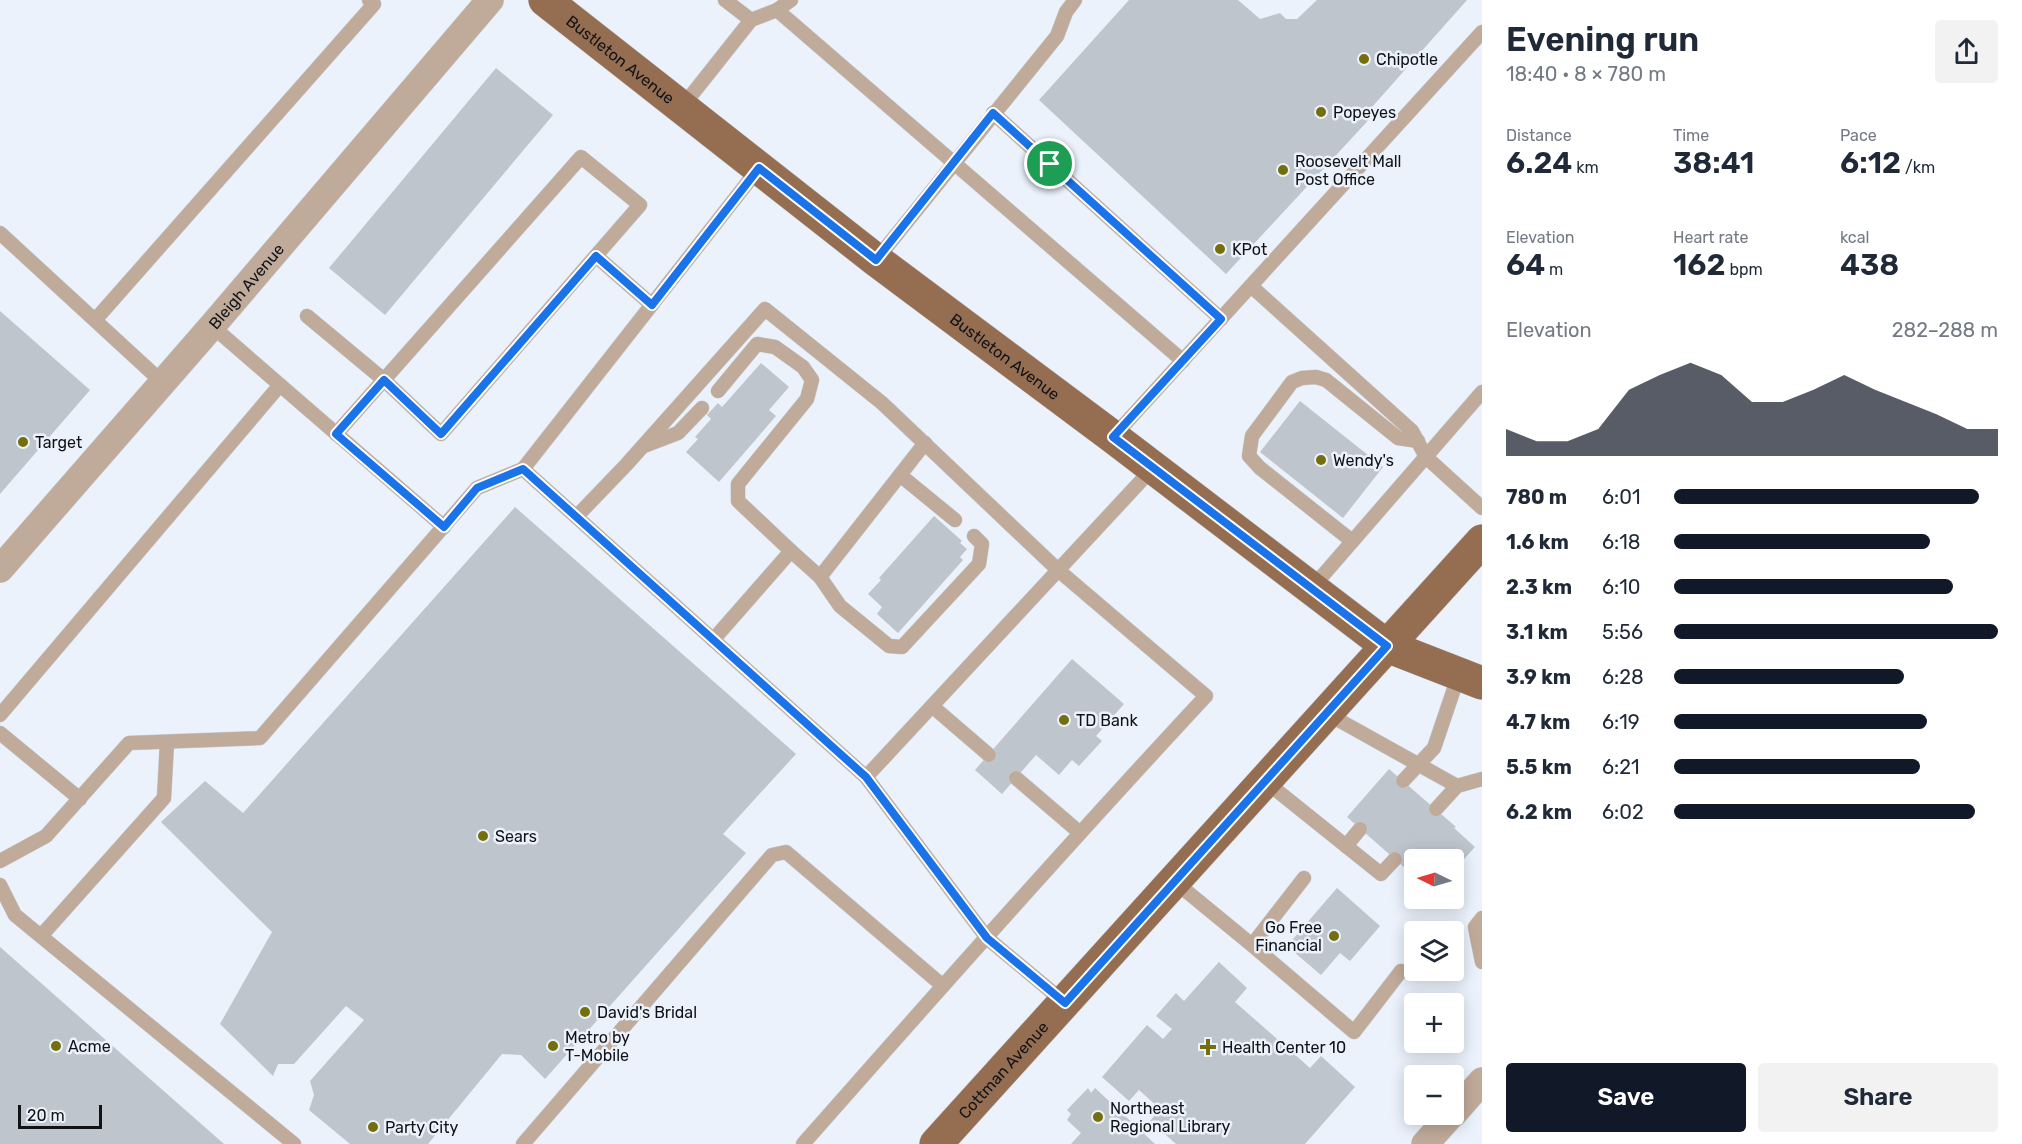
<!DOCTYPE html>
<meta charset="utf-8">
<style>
:root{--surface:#fff;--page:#f2f2f3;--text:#1f2937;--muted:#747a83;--accent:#111827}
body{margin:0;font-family:Rubik,sans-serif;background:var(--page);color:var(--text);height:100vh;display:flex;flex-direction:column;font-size:22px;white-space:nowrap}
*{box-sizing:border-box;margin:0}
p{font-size:20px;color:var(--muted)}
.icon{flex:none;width:33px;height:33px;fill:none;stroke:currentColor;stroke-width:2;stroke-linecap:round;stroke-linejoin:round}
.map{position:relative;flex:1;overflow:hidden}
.details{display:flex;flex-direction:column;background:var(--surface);width:540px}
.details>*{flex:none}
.needle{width:39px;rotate:275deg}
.fabs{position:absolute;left:1404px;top:849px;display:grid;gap:12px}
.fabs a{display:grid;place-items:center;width:60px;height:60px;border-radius:6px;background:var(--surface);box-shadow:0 3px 15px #0003;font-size:30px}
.scale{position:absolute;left:18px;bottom:15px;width:84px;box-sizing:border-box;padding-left:6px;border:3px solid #111316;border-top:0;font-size:16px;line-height:21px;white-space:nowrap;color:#111316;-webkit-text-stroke:4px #ebf2fb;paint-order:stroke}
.pin{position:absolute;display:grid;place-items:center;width:51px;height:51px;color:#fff;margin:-26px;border:3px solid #fff;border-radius:50%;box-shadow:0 2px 6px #0007}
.round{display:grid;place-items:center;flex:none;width:63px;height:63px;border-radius:6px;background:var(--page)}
.overview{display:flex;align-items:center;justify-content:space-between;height:102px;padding:0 24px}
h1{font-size:33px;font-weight:600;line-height:45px}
.stats{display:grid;grid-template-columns:repeat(3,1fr);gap:9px;height:102px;padding:6px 24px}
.stats div{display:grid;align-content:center}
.stats b{font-size:30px;font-weight:600}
.stats small{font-size:16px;font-weight:400}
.stats p{font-size:16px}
.chart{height:168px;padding:12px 24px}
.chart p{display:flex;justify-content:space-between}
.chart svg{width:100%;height:108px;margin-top:6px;fill:var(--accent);opacity:.7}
.cta{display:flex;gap:12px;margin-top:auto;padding:12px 24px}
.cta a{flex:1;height:69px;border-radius:6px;background:var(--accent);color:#fff;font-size:24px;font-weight:600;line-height:69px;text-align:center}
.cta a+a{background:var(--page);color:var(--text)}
ul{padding:0 24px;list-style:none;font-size:20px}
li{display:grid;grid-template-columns:96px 72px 1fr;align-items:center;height:45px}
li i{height:15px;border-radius:8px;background:var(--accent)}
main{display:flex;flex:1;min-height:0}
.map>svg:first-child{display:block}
.building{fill:#bec5cd}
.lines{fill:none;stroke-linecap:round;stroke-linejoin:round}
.service-casing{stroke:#c8ced6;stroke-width:15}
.minor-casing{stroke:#c8ced6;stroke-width:28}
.primary-casing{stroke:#c8ced6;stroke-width:34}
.service{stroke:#c0aa9a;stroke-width:14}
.minor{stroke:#c0aa9a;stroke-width:27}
.primary{stroke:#956e52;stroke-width:33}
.route-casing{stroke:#fff;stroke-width:12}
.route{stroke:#1a73e8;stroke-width:8}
.poi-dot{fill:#756e0d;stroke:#ebf2fb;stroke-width:2}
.labels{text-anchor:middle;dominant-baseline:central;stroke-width:5;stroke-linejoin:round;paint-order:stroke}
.poi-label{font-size:16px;fill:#111316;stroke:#ebf2fb;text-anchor:start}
.street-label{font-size:16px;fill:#111316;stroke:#ebf2fb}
</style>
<main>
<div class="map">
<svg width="1482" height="1144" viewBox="0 0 1482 1144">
<rect width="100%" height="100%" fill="#ebf2fb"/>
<g class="building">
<polygon points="1129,0 1238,0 1260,19 1280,13 1286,19 1297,19 1317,0 1467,0 1372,107 1376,112 1226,274 1039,100"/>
<polygon points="496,68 553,115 385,315 329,268"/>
<polygon points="0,311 90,390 0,494"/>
<polygon points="761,363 789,387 769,410 776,416 719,482 686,452 698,439 695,437 711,419 707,415 718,403 722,407"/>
<polygon points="1300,401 1383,467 1343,518 1260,452"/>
<polygon points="515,507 796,754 723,834 746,853 545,1079 521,1055 502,1054 428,1144 350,1144 309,1110 314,1095 310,1081 364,1020 346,1006 294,1064 278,1064 273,1076 220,1024 272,932 161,822 205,781 243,813"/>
<polygon points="934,516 962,541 960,543 967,549 960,557 963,560 898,633 877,614 882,607 868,594 881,580 879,578"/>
<polygon points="1072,659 1124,704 1096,736 1102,741 1079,766 1072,760 1059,775 1036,755 1002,794 975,770"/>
<polygon points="1389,769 1456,827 1454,828 1475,847 1454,870 1454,860 1414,860 1414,876 1347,817"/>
<polygon points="1337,888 1380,926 1350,961 1340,953 1321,975 1287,946"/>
<polygon points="0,947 224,1144 0,1144"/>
<polygon points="1219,962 1247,988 1235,1002 1310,1068 1321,1056 1355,1087 1305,1144 1176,1144 1150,1121 1160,1109 1139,1090 1129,1101 1102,1077 1147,1025 1163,1039 1172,1029 1156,1016 1176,993 1184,1001"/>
<polygon points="1088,1088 1091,1093 1095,1088 1155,1144 1071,1144 1081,1133 1067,1120 1071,1114 1067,1110"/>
</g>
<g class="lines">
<defs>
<g id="service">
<polyline points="725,0 751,20"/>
<polyline points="777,10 1183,361"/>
<polyline points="682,107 751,20 777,10 791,0"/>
<polyline points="993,113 1221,319"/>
<polyline points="0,233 162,382"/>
<polyline points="596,256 652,305"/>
<polyline points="876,260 1057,36 1066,12 1075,0"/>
<polyline points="1251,286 1412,431 1426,457 1482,508"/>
<polyline points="307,316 384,380 441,434 640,205 581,157 336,434"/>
<polyline points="96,319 374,4 369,0"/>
<polyline points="212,326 444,527"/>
<polyline points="718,391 757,344 775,347 803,367 812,380 807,399 738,484 738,501 791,551"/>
<polyline points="1113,437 1482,32"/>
<polyline points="644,446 678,433 702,408"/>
<polyline points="523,469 866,777 987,938 1064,1002"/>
<polyline points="900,475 955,520"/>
<path d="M577,516L626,465L765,309L882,403L1058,570L1206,696C1069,843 936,993 803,1144"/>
<polyline points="1352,541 1260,468 1249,456 1252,436 1292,382 1302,378 1316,377 1326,380 1398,438 1418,441"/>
<polyline points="820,577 840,606 889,646 902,647 979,564 982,544 974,536"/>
<polyline points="1311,589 1482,392"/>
<polyline points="713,640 791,551 820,577 925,443"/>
<polyline points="932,706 989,755"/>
<polyline points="1326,713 1457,786"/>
<polyline points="0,715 280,385"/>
<polyline points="0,733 80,799"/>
<polyline points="866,777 1153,468"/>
<polyline points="1016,778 1079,832"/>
<polyline points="1265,781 1381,874 1395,859"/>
<polyline points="1403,781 1434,748 1459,674"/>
<polyline points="1436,809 1457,786 1482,779"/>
<polyline points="1346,846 1360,829"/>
<polyline points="0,861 46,836 129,743 260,738 477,488 523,469 759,168"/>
<polyline points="1174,881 1252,945 1304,878"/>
<polyline points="0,885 15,915 294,1144"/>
<polyline points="1482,918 1475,927 1482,962"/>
<polyline points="41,936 164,798 167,742"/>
<polyline points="1252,945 1354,1032 1401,971"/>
<polyline points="523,1144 772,855 786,852 943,986"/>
</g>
<g id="minor">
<path id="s1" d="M0,569L212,326L490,0"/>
<polyline points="1454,1113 1482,1081"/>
<polyline points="1425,1144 1452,1114"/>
</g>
<g id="primary">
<path id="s2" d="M545,0L876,260L1113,437L1387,646L1482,683"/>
<path id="s3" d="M936,1144L1482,541"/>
</g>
</defs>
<use href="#service" class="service-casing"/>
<use href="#minor" class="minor-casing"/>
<use href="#primary" class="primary-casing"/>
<use href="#service" class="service"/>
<use href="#minor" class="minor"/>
<use href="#primary" class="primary"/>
</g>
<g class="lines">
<defs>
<polygon id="route" points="993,113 1221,319 1113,437 1387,646 1065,1003 987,938 866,777 523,469 477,488 444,527 336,434 384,380 441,434 596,256 652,305 759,168 876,260"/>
</defs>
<use href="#route" class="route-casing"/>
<use href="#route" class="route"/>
</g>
<g class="poi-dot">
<circle cx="1364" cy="59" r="6"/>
<circle cx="1321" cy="112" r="6"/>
<circle cx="1283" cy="170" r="6"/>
<circle cx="1220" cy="249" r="6"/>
<circle cx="23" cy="442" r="6"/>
<circle cx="1321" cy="460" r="6"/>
<circle cx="1064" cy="720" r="6"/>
<circle cx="483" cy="836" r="6"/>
<circle cx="1334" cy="936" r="6"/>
<circle cx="585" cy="1012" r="6"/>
<circle cx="56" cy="1046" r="6"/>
<circle cx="553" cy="1046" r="6"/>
<path d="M1205 1038h6v6h6v6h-6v6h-6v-6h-6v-6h6z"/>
<circle cx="1098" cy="1117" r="6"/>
<circle cx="373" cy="1127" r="6"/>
</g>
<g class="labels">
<g class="poi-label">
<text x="1376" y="59">Chipotle</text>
<text x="1333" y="112">Popeyes</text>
<text x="1295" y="161">Roosevelt Mall<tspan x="1295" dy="18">Post Office</tspan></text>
<text x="1232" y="249">KPot</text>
<text x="35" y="442">Target</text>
<text x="1333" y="460">Wendy's</text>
<text x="1076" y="720">TD Bank</text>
<text x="495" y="836">Sears</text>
<text x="1322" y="927" text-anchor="end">Go Free<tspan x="1322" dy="18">Financial</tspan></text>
<text x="597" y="1012">David's Bridal</text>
<text x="565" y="1037">Metro by<tspan x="565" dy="18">T-Mobile</tspan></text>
<text x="68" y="1046">Acme</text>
<text x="1222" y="1047">Health Center 10</text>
<text x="1110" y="1108">Northeast<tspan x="1110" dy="18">Regional Library</tspan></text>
<text x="385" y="1127">Party City</text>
</g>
<g class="street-label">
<text stroke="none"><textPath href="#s2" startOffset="96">Bustleton Avenue</textPath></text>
<text stroke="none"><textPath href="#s1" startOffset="375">Bleigh Avenue</textPath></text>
<text stroke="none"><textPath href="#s2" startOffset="582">Bustleton Avenue</textPath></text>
<text stroke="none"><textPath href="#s3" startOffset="100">Cottman Avenue</textPath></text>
</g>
</g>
</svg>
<div class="fabs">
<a><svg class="needle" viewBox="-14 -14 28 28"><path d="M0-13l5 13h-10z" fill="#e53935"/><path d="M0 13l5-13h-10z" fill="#747a83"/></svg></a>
<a><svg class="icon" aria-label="layers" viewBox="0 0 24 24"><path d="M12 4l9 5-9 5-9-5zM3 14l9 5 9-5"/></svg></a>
<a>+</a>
<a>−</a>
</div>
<div class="scale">20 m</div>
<div class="pin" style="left:1050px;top:164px;background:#1e9e55"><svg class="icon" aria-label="arrive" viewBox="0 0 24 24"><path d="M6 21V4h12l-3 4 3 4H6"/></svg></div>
</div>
<section class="details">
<div class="overview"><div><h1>Evening run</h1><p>18:40 · 8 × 780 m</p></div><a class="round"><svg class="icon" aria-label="share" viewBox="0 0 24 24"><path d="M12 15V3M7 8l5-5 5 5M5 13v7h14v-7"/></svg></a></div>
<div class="stats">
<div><p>Distance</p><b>6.24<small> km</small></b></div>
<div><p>Time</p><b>38:41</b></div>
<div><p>Pace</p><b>6:12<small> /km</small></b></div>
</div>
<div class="stats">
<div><p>Elevation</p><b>64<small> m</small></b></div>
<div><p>Heart rate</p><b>162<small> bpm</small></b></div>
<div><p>kcal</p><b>438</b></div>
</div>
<div class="chart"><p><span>Elevation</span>282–288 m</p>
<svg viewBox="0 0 160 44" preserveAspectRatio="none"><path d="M0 44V33L10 38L20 38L30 33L40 17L50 11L60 6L70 11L80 22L90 22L100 17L110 11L120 17L130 22L140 27L150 33L160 33V44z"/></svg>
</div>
<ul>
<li><b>780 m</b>6:01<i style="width:94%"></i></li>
<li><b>1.6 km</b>6:18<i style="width:79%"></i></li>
<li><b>2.3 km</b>6:10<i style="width:86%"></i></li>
<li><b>3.1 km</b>5:56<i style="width:100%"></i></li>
<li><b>3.9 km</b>6:28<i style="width:71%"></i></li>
<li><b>4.7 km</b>6:19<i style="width:78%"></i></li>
<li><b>5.5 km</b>6:21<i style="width:76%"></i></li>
<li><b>6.2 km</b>6:02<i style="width:93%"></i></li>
</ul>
<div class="cta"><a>Save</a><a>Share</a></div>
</section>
</main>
